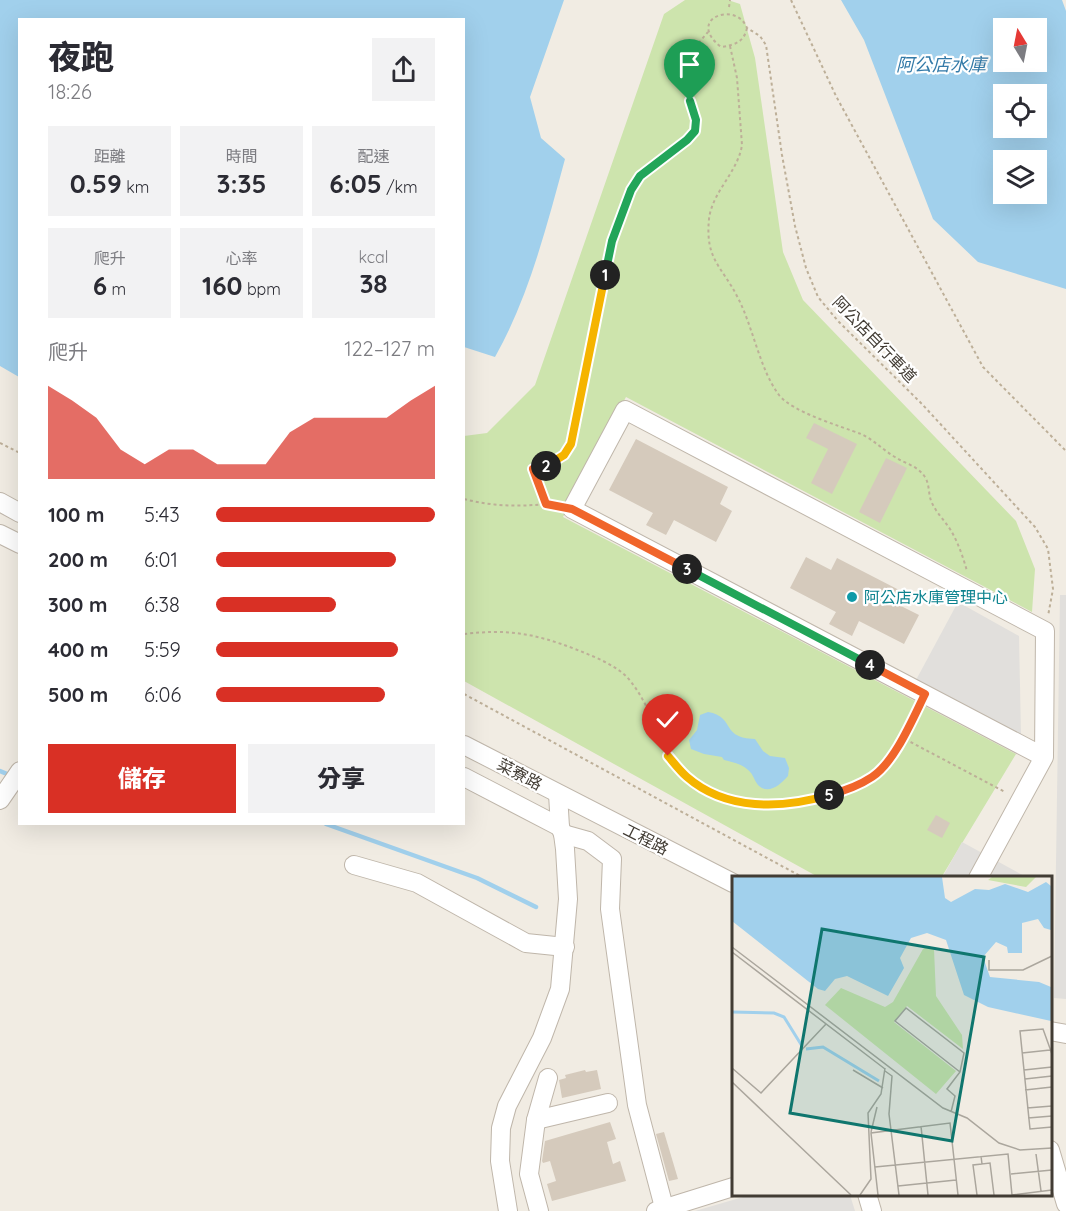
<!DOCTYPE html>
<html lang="zh-TW">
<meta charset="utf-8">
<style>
:root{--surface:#fff;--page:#f2f2f3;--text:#2b2b33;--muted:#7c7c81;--accent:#d93025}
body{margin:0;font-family:Quicksand,"Noto Sans TC",sans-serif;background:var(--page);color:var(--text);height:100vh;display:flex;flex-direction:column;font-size:22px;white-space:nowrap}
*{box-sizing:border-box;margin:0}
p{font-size:20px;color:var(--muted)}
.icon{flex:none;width:33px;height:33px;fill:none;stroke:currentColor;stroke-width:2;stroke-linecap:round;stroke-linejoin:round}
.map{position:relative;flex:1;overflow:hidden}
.sheet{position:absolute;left:18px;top:18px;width:447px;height:807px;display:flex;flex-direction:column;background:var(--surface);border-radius:0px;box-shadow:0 6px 24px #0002}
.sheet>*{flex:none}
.needle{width:39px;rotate:350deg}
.tools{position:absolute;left:993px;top:18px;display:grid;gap:12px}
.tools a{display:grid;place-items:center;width:54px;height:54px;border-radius:0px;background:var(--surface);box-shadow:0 6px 24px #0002;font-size:30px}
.pin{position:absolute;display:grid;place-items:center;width:51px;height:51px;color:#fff;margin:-62px -26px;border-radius:50% 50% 50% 0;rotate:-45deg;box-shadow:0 0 6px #0007}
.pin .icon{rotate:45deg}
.km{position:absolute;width:30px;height:30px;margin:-15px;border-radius:50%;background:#222;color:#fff;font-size:16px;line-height:30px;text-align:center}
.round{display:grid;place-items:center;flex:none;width:63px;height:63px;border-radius:0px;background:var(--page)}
.summary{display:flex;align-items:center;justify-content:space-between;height:102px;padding:0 30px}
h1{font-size:33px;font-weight:800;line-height:45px}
.stats{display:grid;grid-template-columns:repeat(3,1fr);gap:9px;height:102px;padding:6px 30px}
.stats div{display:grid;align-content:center;border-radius:0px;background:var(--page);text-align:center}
.stats b{font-size:26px;font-weight:800}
.stats small{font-size:16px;font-weight:400}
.stats p{font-size:16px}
.chart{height:168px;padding:12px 30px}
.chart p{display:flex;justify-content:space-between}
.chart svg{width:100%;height:108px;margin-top:6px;fill:var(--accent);opacity:.7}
.action{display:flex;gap:12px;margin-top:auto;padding:12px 30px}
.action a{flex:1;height:69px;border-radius:0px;background:var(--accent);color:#fff;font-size:24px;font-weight:800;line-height:69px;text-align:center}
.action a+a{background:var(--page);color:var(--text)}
ul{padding:0 30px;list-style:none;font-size:20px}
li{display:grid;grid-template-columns:96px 72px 1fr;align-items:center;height:45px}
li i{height:15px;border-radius:8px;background:var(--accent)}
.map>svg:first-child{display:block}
.green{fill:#cde4ad}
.parking{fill:#e1dfdc}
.water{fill:#a1d0ec;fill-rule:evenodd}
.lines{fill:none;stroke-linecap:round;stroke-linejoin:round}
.stream{stroke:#a1d0ec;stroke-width:4.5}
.building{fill:#d5cabc}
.minor-casing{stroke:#bfb6aa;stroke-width:20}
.path{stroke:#bdaf98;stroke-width:2;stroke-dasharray:3 3;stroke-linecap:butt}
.minor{stroke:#fff;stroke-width:18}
.split-1-casing{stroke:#fff;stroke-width:12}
.split-2-casing{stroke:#fff;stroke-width:12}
.split-3-casing{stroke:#fff;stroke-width:12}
.split-4-casing{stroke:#fff;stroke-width:12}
.split-5-casing{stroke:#fff;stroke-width:12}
.split-6-casing{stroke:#fff;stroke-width:12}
.split-1{stroke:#22a559;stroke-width:8}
.split-2{stroke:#f5b400;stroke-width:8}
.split-3{stroke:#f0652b;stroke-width:8}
.split-4{stroke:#22a559;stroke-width:8}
.split-5{stroke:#f0652b;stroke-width:8}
.split-6{stroke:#f5b400;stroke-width:8}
.culture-dot{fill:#0f9aa8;stroke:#fff;stroke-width:2}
.labels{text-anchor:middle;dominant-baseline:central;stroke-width:4.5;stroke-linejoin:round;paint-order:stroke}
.street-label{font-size:16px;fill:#423c34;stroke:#fff}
.culture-label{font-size:16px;fill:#0d838f;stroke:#fff;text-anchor:start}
.water-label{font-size:18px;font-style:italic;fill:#337aa8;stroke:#fff}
.inset-river{fill:none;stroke:#a1d0ec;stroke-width:3}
.inset-road{fill:none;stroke:#aba69d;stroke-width:1.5}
.view{fill:#0f766e;fill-opacity:0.15;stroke:#0f766e;stroke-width:3}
.inset-edge{fill:none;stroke:#423c34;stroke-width:3}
</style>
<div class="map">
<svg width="1066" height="1211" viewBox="0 0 1066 1211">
<rect width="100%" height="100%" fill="#f1ece3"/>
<polygon class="green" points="685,0 728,0 740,4 755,58 783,252 803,300 1016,521 1035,569 1032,612 626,397 563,517 1016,754 941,878 820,878 464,681 464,436 487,433 535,385 664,14"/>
<g class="parking">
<polygon points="1060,595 1066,595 1066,999 1054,998"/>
<polygon points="958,602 1019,636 1021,736 916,680"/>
<polygon points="962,842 1028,878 942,878"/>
<polygon points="750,1195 850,1195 855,1211 695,1211"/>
</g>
<g class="water">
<path d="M0,0H564L530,97L541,138L565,159C547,225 529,297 495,357L464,347V20H20L19,377L0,366Z"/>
<path d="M841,0H1062L1066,11V289L978,262L933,219L864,40ZM1004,28H1036V62H1004ZM1004,94H1036V128H1004ZM1004,160H1036V194H1004Z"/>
<path d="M708,712C736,717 720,738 755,739L763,751L770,756L785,758L789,768L788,776C781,784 769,795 759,786C755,782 754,777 751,773C745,765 733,762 724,760L722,757L704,754L691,749L689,740L697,730L700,715Z"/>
</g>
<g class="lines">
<g class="stream">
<polyline points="0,771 12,776"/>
<polyline points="326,824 477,878 536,907"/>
</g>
</g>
<g class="building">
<polygon points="814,423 857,444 832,494 811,483 828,449 806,438"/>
<polygon points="636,439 728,487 720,504 732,511 716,542 674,520 666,535 646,525 653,513 609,490"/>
<polygon points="886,458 907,468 880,523 859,512"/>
<polygon points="806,557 831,570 837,558 901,591 895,603 919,615 904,644 859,621 852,636 829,624 836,612 790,588"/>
<polygon points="936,815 950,823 942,838 927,830"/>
<polygon points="585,1070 586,1072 597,1070 601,1089 562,1098 559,1080 566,1078 565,1075"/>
<polygon points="610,1122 616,1139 607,1142 613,1164 620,1161 626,1181 552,1201 547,1184 556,1181 550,1161 543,1163 542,1161 545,1141"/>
<polygon points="664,1132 678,1179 669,1181 656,1134"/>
</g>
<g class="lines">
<defs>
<g id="minor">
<polyline points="0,502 20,513"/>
<polyline points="0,534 20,544"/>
<polyline points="464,745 733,883"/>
<polyline points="464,777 560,827"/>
<polyline points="0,800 20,771"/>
<polyline points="563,834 588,841 612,859 610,909 637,1105 665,1211"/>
<polyline points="354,865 417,883 526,943 565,947"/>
<polyline points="978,878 1044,757 1045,631 625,410 572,509 1044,757"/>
<polyline points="1050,1031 1066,1034"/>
<polyline points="536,1120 608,1103"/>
<polyline points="1050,1150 1066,1204"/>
<polyline points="867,1194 872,1211"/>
<polyline points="508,1211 500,1161 501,1128 507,1106 542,1038 560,989 568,899 565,849 563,834 560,827 558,794"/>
<polyline points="539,1211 529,1174 536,1120 548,1078"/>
<polyline points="656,1211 733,1187"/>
</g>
</defs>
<use href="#minor" class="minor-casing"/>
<g class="path">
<polyline points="791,0 836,96 983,367 1066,451"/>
<polyline points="729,7 730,0"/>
<path d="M747,28C744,42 735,45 721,47C685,19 736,0 747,28L760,36L766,45L782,155L795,226L806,268L818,297L838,321L922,404L1035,527L1048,549L1053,589L1048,616"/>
<path d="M730,46L737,78L742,145C738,172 712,192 709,219C705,260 722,266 738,298C753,327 760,370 779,395C792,412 840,426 861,434C874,440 883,450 895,457C905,464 917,465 925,477C930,485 928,495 932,503C936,512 944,520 950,529C958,542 963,557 967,571"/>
<polyline points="0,443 20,453"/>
<path d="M464,499C491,506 517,507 546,504"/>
<path d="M557,506L546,504L533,469C550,466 562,459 571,444L612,241L631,190L640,176L687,140L695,131L696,120L685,83L684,60L708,32"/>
<path d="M464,634C508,629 533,633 575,649C590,655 606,661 620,671C638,684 651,716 660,736C663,743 665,751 669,757C686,783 719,801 749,805C783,809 843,795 872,777C885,769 895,751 903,738L1005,792"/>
<polyline points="464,694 804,878"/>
<polyline points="903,738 918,708"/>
</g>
<use href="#minor" class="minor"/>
</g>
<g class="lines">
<defs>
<polyline id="split-1" points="605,275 612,241 631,190 640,176 687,140 695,131 696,120 690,101"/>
<polyline id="split-2" points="546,466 564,455 571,444 605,275"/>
<polyline id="split-3" points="546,466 533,469 546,504 572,509 687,569"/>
<polyline id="split-4" points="687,569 870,665"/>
<path id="split-5" d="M829,795C844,791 860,785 872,777C895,762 913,718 925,694L870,665"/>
<path id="split-6" d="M668,756C674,763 680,771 687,777C726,811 782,809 829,795"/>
</defs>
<use href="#split-1" class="split-1-casing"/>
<use href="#split-2" class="split-2-casing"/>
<use href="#split-3" class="split-3-casing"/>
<use href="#split-4" class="split-4-casing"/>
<use href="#split-5" class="split-5-casing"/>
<use href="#split-6" class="split-6-casing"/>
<use href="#split-1" class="split-1"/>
<use href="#split-2" class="split-2"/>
<use href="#split-3" class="split-3"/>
<use href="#split-4" class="split-4"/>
<use href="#split-5" class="split-5"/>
<use href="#split-6" class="split-6"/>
</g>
<circle class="culture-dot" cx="852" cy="597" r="6"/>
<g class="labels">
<g class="street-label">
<text transform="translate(875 339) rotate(46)">阿公店自行車道</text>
<text transform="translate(520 774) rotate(28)">菜寮路</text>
<text transform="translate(646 839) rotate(27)">工程路</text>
</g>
<g class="culture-label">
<text x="864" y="597">阿公店水庫管理中心</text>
</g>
<g class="water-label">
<text x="941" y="64">阿公店水庫</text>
</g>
</g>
<g transform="translate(732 876)">
<rect width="320" height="320" fill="#f1ece3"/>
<path d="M260,1H304L294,11L256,4ZM197,70L202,73L204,120L230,159L231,173L175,130L162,146L224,195L204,218L93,129L109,112L153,131L161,126L191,73Z" fill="#cde4ad"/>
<path d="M0,1H210L213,22L219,26L243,13L257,14L273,8L296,16L314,6L319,10V54L312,52L306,43L290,47V77H276L275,71L264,66L251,81L258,101L307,106L319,111V145L256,131L232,119L214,64L195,57L179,62L168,82L172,92L156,120L115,100L103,103L93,115L86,113L0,45Z" fill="#a1d0ec"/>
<path class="inset-river" d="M0,136L42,137L52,141L70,170M74,173L91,171L147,205"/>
<path class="inset-road" d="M0,71L211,232L235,242L267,267L288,274L320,272M0,76L153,193M257,84V94H291L320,80M290,177L318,174M320,178L311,153L288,155L298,253L320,251M0,192L29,217L94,148M121,194L151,212M292,194L320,191M153,195L160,200L157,238L167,319M293,203L320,200M0,206L119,319M293,214L320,211M295,232L320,230M219,236L223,220L215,213L228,196L232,177L174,132L163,145L228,196M296,242L320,240M189,250L196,319M139,256L145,231M304,278L309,315M249,280L250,288L258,287L262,319M143,291L276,278L280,319M279,298L320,294M166,310L224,304M128,319L139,303L136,237L149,218L153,192M146,319L139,257L218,247L226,319M245,319L241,289L250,288M280,319L320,314"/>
<path class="view" d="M90,53L252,81L220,265L58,237Z"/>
<rect width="320" height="320" class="inset-edge"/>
</g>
</svg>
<div class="tools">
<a><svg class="needle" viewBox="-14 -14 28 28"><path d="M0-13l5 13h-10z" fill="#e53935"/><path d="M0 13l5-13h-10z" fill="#7c7c81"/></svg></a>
<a><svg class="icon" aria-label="locate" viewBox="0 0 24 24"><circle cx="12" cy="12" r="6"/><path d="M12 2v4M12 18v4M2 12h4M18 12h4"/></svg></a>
<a><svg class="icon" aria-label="layers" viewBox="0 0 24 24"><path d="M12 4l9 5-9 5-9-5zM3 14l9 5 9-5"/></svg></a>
</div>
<div class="pin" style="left:690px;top:101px;background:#1e9e55"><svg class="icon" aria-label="arrive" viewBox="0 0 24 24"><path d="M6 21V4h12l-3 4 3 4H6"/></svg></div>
<div class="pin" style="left:668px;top:756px;background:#d93025"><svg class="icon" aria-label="check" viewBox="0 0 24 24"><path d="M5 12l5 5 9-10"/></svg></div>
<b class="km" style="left:605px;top:275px">1</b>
<b class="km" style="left:546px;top:466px">2</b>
<b class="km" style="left:687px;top:569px">3</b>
<b class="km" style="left:870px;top:665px">4</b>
<b class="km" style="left:829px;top:795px">5</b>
<section class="sheet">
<div class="summary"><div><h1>夜跑</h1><p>18:26</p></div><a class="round"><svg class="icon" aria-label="share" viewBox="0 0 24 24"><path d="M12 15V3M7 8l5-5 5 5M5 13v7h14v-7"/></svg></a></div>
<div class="stats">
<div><p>距離</p><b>0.59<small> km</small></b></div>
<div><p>時間</p><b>3:35</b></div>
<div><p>配速</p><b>6:05<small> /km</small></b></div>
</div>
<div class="stats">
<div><p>爬升</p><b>6<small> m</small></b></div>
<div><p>心率</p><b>160<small> bpm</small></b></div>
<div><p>kcal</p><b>38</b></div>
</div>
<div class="chart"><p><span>爬升</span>122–127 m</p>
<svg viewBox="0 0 160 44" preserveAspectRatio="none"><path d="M0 44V6L10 12L20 19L30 32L40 38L50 32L60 32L70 38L80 38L90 38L100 25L110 19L120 19L130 19L140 19L150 12L160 6V44z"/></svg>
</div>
<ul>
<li><b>100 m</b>5:43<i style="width:100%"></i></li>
<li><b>200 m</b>6:01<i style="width:82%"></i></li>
<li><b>300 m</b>6:38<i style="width:55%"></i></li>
<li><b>400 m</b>5:59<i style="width:83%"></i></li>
<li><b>500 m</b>6:06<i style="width:77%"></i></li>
</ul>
<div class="action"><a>儲存</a><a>分享</a></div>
</section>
</div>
